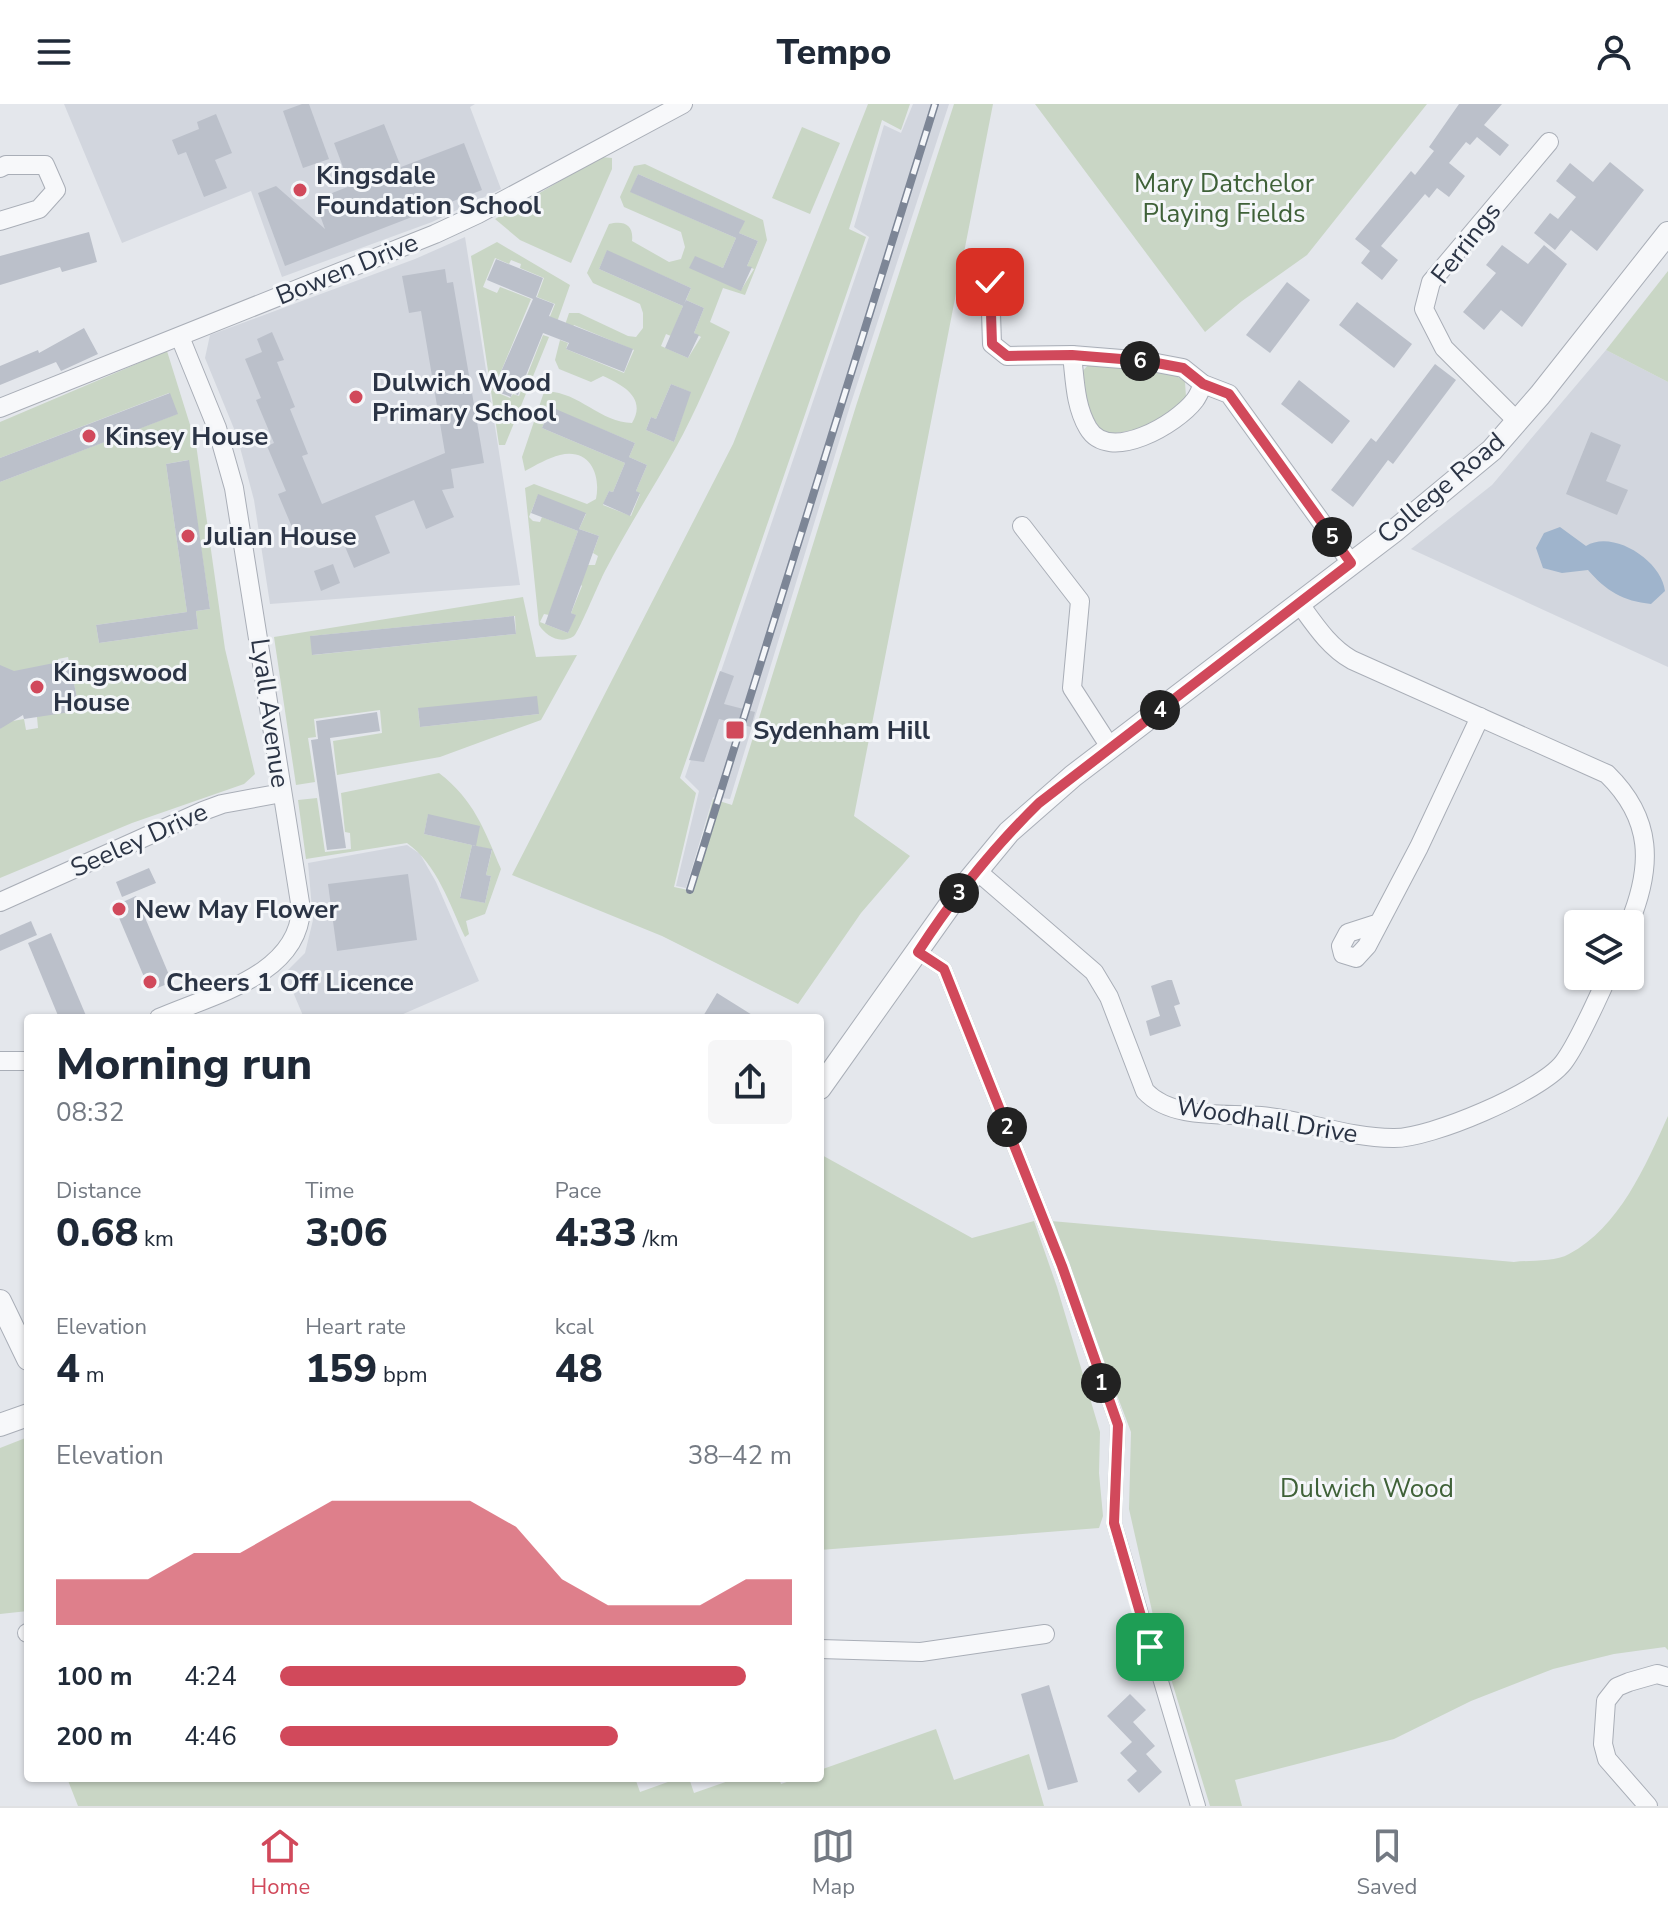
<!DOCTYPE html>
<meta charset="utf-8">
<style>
:root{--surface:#fff;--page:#f6f6f7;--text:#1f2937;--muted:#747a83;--line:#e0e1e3;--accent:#d1495b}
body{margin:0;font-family:"Nunito Sans",sans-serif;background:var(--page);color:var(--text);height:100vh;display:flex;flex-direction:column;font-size:30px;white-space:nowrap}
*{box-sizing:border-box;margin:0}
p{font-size:26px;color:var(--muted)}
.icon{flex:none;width:44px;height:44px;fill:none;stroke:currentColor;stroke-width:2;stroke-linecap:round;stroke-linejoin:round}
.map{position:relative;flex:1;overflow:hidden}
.sheet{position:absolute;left:24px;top:910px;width:800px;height:768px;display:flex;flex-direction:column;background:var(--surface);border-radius:8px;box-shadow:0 2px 6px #0004}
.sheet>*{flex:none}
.controls{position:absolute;left:1564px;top:806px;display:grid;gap:16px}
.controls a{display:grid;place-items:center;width:80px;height:80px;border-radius:8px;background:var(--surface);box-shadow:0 2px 6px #0004;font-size:40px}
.pin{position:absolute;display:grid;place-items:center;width:68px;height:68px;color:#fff;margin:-34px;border-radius:16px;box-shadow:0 4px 12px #0006}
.km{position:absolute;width:40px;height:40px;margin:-20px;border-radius:50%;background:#222;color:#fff;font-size:22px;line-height:40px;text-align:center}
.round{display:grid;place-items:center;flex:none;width:84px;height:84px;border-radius:8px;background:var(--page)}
.head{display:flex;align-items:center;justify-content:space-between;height:136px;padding:0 32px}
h1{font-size:44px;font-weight:800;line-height:60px}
.figures{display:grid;grid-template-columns:repeat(3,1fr);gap:12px;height:136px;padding:8px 32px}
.figures div{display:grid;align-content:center}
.figures b{font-size:40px;font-weight:800}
.figures small{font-size:22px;font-weight:400}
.figures p{font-size:22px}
.chart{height:224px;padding:16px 32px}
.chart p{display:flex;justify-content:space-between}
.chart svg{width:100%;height:144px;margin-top:8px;fill:var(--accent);opacity:.7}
ul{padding:0 32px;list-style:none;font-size:26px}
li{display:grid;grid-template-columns:128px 96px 1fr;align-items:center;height:60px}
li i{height:20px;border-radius:10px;background:var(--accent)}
header{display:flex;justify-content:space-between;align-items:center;height:104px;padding:0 32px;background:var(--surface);font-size:36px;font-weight:800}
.dock{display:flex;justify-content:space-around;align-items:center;height:112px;border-top:2px solid var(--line);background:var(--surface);font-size:22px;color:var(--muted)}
.dock a{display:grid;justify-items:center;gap:4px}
.dock .active{color:var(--accent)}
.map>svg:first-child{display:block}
.built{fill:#d2d6de}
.green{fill:#c9d6c5;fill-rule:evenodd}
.water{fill:#9fb4cc}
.building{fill:#bbc0ca}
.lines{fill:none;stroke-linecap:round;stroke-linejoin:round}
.pedestrian-casing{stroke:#a9aeb7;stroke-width:16}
.minor-casing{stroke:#a9aeb7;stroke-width:20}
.tertiary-casing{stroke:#a9aeb7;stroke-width:24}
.pedestrian{stroke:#f7f8fa;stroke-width:14}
.minor{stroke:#f7f8fa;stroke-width:18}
.tertiary{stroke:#f7f8fa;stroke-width:22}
.rail-casing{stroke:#7d8696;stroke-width:8}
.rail{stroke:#f4f6f9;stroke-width:5;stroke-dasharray:15;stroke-linecap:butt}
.route-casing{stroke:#fff;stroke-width:16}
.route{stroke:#d1495b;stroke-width:10}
.poi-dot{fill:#d1495b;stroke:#f4f6f9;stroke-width:3}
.labels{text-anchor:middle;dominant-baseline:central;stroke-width:6;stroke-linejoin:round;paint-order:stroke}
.poi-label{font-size:26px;font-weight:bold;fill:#2b3445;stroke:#f4f6f9;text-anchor:start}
.park-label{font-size:26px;fill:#3f6138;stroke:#f4f6f9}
.street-label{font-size:26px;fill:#2b3445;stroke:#f4f6f9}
</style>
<header><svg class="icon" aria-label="menu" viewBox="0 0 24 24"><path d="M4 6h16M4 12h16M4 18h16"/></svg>Tempo<svg class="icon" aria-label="person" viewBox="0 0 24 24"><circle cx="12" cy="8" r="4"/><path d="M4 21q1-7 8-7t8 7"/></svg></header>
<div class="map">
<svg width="1668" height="1702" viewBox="0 0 1668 1702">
<rect width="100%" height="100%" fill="#e4e7ec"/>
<g class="built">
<polygon points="64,0 475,0 470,3 501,85 432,118 282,173 251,87 122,139"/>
<polygon points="913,0 949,0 850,302 730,695 713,693 686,784 676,782 699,687 685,673 869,133 854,123 884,21 901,29"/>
<polygon points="465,133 520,481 270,500 254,396 237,332 205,254 210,231 415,155"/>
<polygon points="1606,246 1668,278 1668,563 1411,445 1492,381"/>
<polygon points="407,741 420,750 436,778 479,877 394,914 304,914 285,869 305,849 313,816 308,759"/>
</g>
<g class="green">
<polygon points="868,0 910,0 901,26 882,16 849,125 866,133 680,674 696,689 674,783 688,786 713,695 732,701 856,302 954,0 993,0 854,712 910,752 861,809 798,900 662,832 512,771 733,340"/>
<polygon points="1035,0 1427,0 1307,151 1242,197 1205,228"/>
<polygon points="802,23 840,39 810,110 772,94"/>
<polygon points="601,53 612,54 612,65 571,159 520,136 495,115"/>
<path d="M645,60L763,116L767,136L745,191L723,184L710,218L730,228C712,267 696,308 675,345C652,386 627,425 605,467C600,476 578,530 574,532C560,541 546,532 539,521L525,384L534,380L587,400L596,395C601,371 590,344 560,351C548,354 536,361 525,367L522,353L544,288C576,285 600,319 632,319C647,294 623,281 603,272L591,278L559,265L555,256L560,236L568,239L566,245L624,269L634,246L574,221L572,224L565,221L569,209H579L628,232L636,233L643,224V209L640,200L593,179L587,169L609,120C624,116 634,121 632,137L669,158L681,155L685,143L681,128L624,103L620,93L634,62ZM638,70L744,117L739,129L758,137L747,162L754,165L741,186L713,174L718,162L723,164L736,134L631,88ZM607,147L691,184L686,196L704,204L694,229L701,233L688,254L661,242L666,230L671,232L683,202L599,165ZM671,280L690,288L674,338L646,326L651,313L656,315ZM551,304L635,339L629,353L647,361L636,387L640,390L631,412L603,401L609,387L613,388L625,359L542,324ZM538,391L586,410L579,425L599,432L593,449L598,452L595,461H588L580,480L582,482L571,509L575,511L568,529L540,518L544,510L549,511L578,427L542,413L540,418L533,417L529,413Z"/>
<polygon points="497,138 570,181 557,218 549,215 555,200 537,193 544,174 520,164 521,160 511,156 509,160 495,154 483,183 497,189 500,183 531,195 493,287 510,294 513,290 519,292 543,231 549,233 505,341 499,341 471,152"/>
<polygon points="1668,167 1668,278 1606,246"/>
<path d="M167,247L196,340L225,545L255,670L244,680L132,719L0,774V625L7,618L24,615L26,626L38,624L37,613L77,594L68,553L58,555L60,566L11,571L0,563V378L177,310L169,289L0,354V318ZM188,356L210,505L196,507L198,525L99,539L96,521L187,508L166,360Z"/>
<path d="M1088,261C1118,262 1162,257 1185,278L1186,293C1163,321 1137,328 1103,330L1085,300L1081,269Z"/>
<path d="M523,493L536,553L577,551L541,616L440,653L337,671L333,637L382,629L380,606L314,615L316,633L308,634L315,678L296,681L274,533ZM515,512L516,530L313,551L311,532ZM418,604L539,610L420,623Z"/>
<path d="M439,669C474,696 484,725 501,765L485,810L466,817L469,830L465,833C450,801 437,760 407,739L306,755L298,696L317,694L325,748L351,745L350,729L345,728L341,689ZM428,711L476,742L492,746L486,771L491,772L485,799L460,793L472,741L424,730Z"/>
<path d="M1668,1012V1546L1665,1543L1614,1550L1553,1565L1471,1597L1394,1635L1235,1676L1242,1702H1210L1157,1529L1129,1405L1131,1328L1051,1117L1514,1158C1530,1156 1555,1158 1569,1150C1619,1124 1646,1061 1668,1012Z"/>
<polygon points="820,1050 972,1134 1034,1117 1057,1183 1100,1328 1099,1369 1103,1412 1099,1424 820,1446"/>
<polygon points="28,1333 28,1507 0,1510 0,1344"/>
<polygon points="936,1625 954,1676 1029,1650 1044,1702 78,1702 67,1674 635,1674 640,1688 679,1674 689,1674 694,1689 737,1674 779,1674 781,1680 798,1674 820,1674 820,1666"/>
</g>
<path class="water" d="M1560,423L1586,442C1613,425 1662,457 1665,487L1651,500C1623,497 1606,487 1588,466L1562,469L1543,464L1536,444L1544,429Z"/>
<g class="building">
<polygon points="302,0 309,0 329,55 303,64 283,7"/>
<polygon points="1459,0 1502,0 1484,21 1509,41 1500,52 1477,33 1470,41 1466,38 1449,59 1465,72 1449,93 1437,84 1429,94 1425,90 1381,142 1398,156 1382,176 1361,159 1370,147 1355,135 1411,67 1415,71 1434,47 1429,43"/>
<polygon points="216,10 232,49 215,56 227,84 204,93 186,48 178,51 172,36 199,25 197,18"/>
<polygon points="384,20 401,63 464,39 482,86 285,162 258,89 276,82 325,125 317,103 329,98 327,91 350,82 334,39"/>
<polygon points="1610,58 1644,86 1597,147 1571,126 1555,146 1534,129 1550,109 1558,115 1576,93 1556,77 1570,59 1593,78"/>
<polygon points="638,70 745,117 739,129 758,137 747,162 752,163 741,187 689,164 695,152 723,164 736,134 630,88"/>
<polygon points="89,128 97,158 62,168 60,163 0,181 0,152"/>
<polygon points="1502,141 1528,160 1544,141 1567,160 1522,223 1501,206 1484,226 1463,208 1496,169 1486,161"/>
<polygon points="607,146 691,184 684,200 686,196 704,204 694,229 699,231 688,254 665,244 683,202 599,165"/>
<polygon points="496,155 543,174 536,193 554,200 549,212 633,245 624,268 566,245 569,239 543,229 518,291 512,289 511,293 493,286 533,195 487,176"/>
<polygon points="445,165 447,179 453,178 484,359 451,365 454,384 442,386 454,413 426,425 414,396 375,412 390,449 354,464 338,426 300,442 278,390 286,387 267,342 274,339 256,296 261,294 245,255 262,248 257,235 272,228 284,256 277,258 295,303 290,305 308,350 302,352 322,400 445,349 421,207 409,209 402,172"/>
<polygon points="1287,178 1310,196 1270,249 1246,231"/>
<polygon points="1357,198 1412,240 1394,264 1339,221"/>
<polygon points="84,224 98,250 61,267 56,258 0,281 0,262 38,246 39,249"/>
<polygon points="1435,260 1456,276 1393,360 1388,356 1353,403 1331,386 1371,334 1376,338"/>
<polygon points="1299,276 1350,317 1332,340 1281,300"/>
<polygon points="671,280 691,288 674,338 646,326 651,313 656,315"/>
<polygon points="170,289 178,310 0,378 0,354"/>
<polygon points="551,303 635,339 629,353 647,361 636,387 640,389 630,412 603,400 609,387 613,388 625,359 542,324"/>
<polygon points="1591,328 1621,341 1606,377 1628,386 1617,411 1566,390"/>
<polygon points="189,356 210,505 196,507 198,525 99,539 96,521 187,508 166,360"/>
<polygon points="538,390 586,409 579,425 599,432 571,509 576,511 568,529 545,520 578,427 531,409"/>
<polygon points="333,460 340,479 321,487 314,467"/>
<polygon points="514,512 516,530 312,551 310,532"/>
<polygon points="69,556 77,594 84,606 24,615 23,611 0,625 0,561 14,567"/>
<polygon points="720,567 734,572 724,600 755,608 751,623 719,615 704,658 689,656"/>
<polygon points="537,592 539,610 420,623 418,604"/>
<polygon points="377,608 380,627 330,634 346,744 327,746 311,636 318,635 316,617"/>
<polygon points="428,710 480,722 476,742 424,730"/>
<polygon points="472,741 492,745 486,771 491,772 485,799 460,794"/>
<polygon points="149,764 156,779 122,793 116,778"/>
<polygon points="408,770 417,836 337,847 328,780"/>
<polygon points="136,792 172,878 150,887 114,802"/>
<polygon points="31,817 37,831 0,847 0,831"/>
<polygon points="51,829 87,914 59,914 28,839"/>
<polygon points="1168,876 1172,876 1180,900 1174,902 1181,922 1150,932 1146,917 1160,912 1151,882"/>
<polygon points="717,889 757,914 702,914"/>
<polygon points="1049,1581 1078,1678 1048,1686 1021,1590"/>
<polygon points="1130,1590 1146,1606 1133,1618 1155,1642 1146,1650 1162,1668 1139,1689 1127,1676 1137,1667 1120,1649 1132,1638 1107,1612"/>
</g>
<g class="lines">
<defs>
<polyline id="pedestrian" points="918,848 944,865 1062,1162 1118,1321 1114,1419 1198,1702"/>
<g id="minor">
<polyline points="0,64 6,61 45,61 56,86 39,105 0,117"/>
<polyline points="990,178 992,240 1007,252 1072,251 1146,257 1183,264 1203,280 1229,290 1351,459"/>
<path d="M1072,251C1075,276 1075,302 1088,324C1109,360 1177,320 1195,296C1198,292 1201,285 1203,280"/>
<polyline points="0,304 435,130 478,110 683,0"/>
<polyline points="1517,317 1444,244 1424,205 1431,178 1549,38"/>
<polyline points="1022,422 1080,497 1072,584 1110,643"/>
<path d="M1299,499C1315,521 1329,543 1352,556L1607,670C1653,715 1653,762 1629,820"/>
<path d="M977,767L1094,868L1109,893L1145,987C1172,1016 1224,1009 1261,1012C1306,1016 1347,1034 1393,1034C1430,1035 1540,988 1563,959C1578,940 1597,895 1608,872"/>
<polyline points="0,798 203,707 222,700 282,689"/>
<polyline points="1379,819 1348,829 1341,842 1343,850 1356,854 1367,842 1419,743 1480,613"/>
<path d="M159,914C211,891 298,872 301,805L234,384L217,324L180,233"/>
<polyline points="0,957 28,957"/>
<polyline points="27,1529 28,1529"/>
<polyline points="820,1545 921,1548 1045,1530"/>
<polyline points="1648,1702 1607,1655 1603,1640 1606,1597 1617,1583 1629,1578 1657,1570 1668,1573"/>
</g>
<g id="tertiary">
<polyline points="820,984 957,791 1009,728 1073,672 1393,428 1492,346 1540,291 1668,129"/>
<polyline points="0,1197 28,1255"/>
<polyline points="0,1321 28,1311"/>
</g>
</defs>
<use href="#pedestrian" class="pedestrian-casing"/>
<use href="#minor" class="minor-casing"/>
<use href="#tertiary" class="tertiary-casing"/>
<use href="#pedestrian" class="pedestrian"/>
<use href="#minor" class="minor"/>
<use href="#tertiary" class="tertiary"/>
<defs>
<polyline id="rail" points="690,786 935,0"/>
</defs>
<use href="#rail" class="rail-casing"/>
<use href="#rail" class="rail"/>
</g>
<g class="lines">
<defs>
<path id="route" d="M990,178L992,240L1007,252L1072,251L1146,257L1183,264L1203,280L1229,290L1351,459L1039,699C993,744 953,794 918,848L944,865L1062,1162L1118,1321L1114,1419L1150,1543"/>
</defs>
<use href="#route" class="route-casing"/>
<use href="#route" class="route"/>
</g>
<g class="poi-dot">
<circle cx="300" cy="86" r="8"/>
<circle cx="356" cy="293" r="8"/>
<circle cx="89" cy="332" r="8"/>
<circle cx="188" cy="432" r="8"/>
<circle cx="37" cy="583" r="8"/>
<rect x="725" y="616" width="20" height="20" rx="4"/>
<circle cx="119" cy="805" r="8"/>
<circle cx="150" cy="878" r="8"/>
</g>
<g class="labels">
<g class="poi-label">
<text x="316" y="71">Kingsdale<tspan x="316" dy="30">Foundation School</tspan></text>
<text x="372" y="278">Dulwich Wood<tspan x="372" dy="30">Primary School</tspan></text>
<text x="105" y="332">Kinsey House</text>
<text x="204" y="432">Julian House</text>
<text x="53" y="568">Kingswood<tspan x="53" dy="30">House</tspan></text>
<text x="753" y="626">Sydenham Hill</text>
<text x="135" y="805">New May Flower</text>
<text x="166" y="878">Cheers 1 Off Licence</text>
</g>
<g class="park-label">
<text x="1224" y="79">Mary Datchelor<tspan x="1224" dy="30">Playing Fields</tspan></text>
<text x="1367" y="1384">Dulwich Wood</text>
</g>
<g class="street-label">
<text transform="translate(1466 139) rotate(-52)">Ferrings</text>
<text transform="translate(347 165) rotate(-22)">Bowen Drive</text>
<text transform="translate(1441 384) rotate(-40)">College Road</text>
<text transform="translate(270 609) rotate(82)">Lyall Avenue</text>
<text transform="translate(139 736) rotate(-24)">Seeley Drive</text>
<text transform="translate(1267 1016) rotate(9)">Woodhall Drive</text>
</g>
</g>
</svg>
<div class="controls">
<a><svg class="icon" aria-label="layers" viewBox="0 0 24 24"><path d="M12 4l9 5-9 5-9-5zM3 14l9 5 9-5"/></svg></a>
</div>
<div class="pin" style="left:1150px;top:1543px;background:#1e9e55"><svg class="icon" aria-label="arrive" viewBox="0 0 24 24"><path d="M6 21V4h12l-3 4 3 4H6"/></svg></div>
<div class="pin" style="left:990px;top:178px;background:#d93025"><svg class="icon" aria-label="check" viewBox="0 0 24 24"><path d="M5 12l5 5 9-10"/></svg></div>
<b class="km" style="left:1101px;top:1279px">1</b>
<b class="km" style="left:1007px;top:1023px">2</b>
<b class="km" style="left:959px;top:789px">3</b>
<b class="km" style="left:1160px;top:606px">4</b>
<b class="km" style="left:1332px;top:433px">5</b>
<b class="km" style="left:1140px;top:257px">6</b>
<section class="sheet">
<div class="head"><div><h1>Morning run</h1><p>08:32</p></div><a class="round"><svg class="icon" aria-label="share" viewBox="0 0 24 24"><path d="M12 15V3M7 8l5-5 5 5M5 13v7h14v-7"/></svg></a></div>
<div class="figures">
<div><p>Distance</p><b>0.68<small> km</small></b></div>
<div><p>Time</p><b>3:06</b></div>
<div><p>Pace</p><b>4:33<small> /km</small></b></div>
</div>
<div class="figures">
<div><p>Elevation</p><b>4<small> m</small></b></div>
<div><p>Heart rate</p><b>159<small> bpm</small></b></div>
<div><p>kcal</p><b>48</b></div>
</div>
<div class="chart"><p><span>Elevation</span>38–42 m</p>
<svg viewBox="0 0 160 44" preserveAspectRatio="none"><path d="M0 44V30L10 30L20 30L30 22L40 22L50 14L60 6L70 6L80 6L90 6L100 14L110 30L120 38L130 38L140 38L150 30L160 30V44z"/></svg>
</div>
<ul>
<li><b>100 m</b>4:24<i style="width:91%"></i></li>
<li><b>200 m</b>4:46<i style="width:66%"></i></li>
</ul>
</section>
</div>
<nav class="dock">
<a class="active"><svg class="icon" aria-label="home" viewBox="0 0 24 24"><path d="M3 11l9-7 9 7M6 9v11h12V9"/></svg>Home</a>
<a><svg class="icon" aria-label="map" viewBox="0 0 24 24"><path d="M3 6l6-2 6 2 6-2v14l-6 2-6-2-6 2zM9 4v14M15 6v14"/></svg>Map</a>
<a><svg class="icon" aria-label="saved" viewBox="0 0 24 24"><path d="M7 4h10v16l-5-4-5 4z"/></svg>Saved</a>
</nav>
